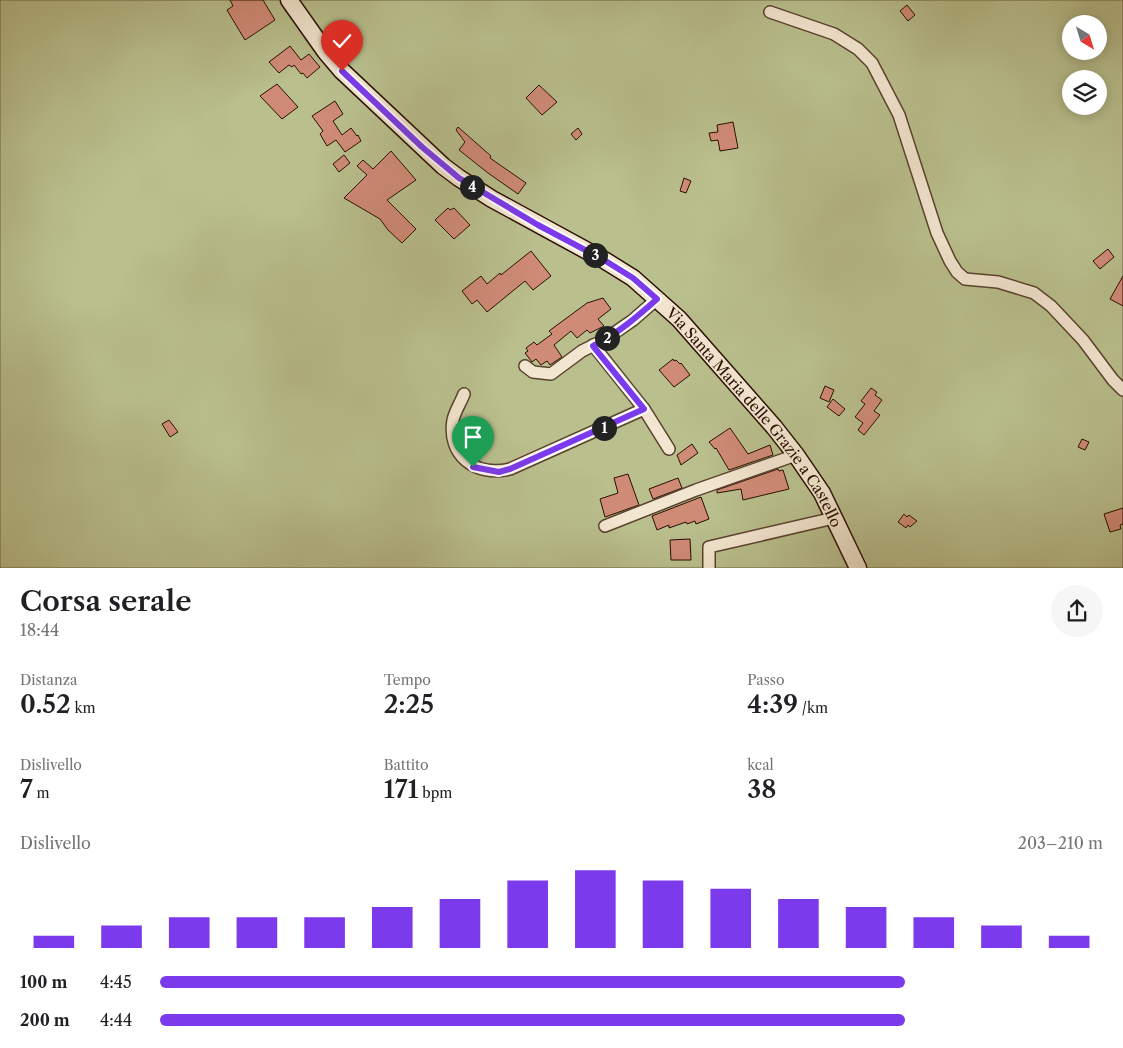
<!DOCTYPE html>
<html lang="it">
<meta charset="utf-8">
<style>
:root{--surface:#fff;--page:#f6f6f6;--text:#202124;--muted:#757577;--accent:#7c3aed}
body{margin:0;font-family:"Libre Caslon Text",serif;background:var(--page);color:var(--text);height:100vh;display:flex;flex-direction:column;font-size:19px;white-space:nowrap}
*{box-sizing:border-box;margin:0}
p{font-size:16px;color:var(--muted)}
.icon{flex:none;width:28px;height:28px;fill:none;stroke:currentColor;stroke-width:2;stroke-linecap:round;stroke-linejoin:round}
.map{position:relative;height:568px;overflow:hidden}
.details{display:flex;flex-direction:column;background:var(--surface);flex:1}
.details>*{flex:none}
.needle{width:32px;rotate:142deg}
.tools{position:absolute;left:1062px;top:15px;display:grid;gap:10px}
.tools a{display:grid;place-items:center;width:45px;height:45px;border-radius:50%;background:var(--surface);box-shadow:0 2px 12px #0003;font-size:25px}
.pin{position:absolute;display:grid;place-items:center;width:42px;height:42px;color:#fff;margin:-51px -21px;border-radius:50% 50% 50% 0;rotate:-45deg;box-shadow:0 0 5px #0007}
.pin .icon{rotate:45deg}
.km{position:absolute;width:25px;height:25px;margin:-12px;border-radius:50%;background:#222;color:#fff;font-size:14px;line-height:25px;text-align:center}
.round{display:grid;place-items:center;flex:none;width:52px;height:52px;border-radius:26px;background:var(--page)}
.headline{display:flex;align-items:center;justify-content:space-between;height:85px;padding:0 20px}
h1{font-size:28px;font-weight:600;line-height:38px}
.metrics{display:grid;grid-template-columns:repeat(3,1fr);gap:8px;height:85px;padding:5px 20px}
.metrics div{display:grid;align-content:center}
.metrics b{font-size:25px;font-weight:600}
.metrics small{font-size:14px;font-weight:400}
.metrics p{font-size:14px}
.chart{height:140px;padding:10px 20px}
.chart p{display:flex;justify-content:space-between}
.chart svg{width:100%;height:90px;margin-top:5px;stroke:var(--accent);stroke-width:6}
ul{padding:0 20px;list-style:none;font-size:16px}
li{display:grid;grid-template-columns:80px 60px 1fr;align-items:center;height:38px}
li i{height:12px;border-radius:6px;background:var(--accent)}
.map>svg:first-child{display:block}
.green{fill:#b9bf8d;stroke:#706746;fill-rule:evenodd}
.building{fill:#d08b77;stroke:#280f00}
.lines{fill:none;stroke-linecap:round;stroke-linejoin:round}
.street-casing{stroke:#59422e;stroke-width:14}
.secondary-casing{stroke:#280f00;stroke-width:19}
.street{stroke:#f3e6d0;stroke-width:11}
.secondary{stroke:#f3e6d0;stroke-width:16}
.route-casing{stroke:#fff;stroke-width:10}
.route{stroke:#7c3aed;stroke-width:6}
.labels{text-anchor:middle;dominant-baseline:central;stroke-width:4;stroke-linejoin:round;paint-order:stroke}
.street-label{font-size:15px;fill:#280f00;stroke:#f3e6d0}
</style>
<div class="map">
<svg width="1123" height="568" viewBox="0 0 1123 568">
<rect width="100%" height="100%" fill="#ecd9b6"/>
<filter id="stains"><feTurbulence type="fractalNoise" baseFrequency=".004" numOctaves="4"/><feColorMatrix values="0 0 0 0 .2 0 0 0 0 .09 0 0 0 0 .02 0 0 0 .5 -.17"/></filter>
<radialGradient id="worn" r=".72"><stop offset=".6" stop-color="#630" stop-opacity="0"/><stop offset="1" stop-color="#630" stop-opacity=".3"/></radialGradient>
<path class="green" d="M0,0H1123V568H0ZM1071,24H1099V51H1071ZM1071,79H1099V106H1071Z"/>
<g class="building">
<polygon points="230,0 263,0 275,20 245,40 227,10 233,6"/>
<polygon points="907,5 915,15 908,21 900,11"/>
<polygon points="290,46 301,60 309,54 320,67 307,78 303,73 301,74 294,65 292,67 289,65 279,73 269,62"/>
<polygon points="277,84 298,107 282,119 260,96"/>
<polygon points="539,85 557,102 542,115 526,98"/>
<polygon points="335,101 343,114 333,121 342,135 351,128 357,136 358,135 361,141 345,152 336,140 327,146 320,134 323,131 312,116"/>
<polygon points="733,122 738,148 720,151 718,140 711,141 709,133 718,132 717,125"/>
<polygon points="458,127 491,156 490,158 526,183 518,194 488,173 459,150 465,142 456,130"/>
<polygon points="578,128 582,134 576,140 571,134"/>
<polygon points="391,151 416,180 387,200 416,229 402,243 388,230 380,219 344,198 367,175 357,166 363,160 373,169"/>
<polygon points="344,155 350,163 339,172 333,164"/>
<polygon points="684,178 691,181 686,193 680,191"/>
<polygon points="448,208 450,210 454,208 470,225 454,239 435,220"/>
<polygon points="1108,249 1114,257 1100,269 1093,261"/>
<polygon points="531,251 551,276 533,290 525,281 487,312 477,300 472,304 462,291 481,276 487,284 500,273 501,275"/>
<polygon points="1123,276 1123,306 1110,299"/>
<polygon points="603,298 611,309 598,319 604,326 590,333 587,330 577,338 571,331 554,345 562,357 550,365 547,361 541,365 536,359 532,362 525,353 528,351 526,348 534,342 537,345 552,334 549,331 587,303"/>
<polygon points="673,359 674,361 676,360 680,364 681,363 690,375 674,387 659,370"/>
<polygon points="825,386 834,390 829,402 820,398"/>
<polygon points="871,388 877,392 875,395 882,400 874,411 880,415 864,435 858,430 863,423 855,417 865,404 861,401"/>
<polygon points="833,399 845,409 839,416 827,407"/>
<polygon points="169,420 178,432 170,437 162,424"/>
<polygon points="730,428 748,454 770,445 773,455 729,470 716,448 715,449 709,442"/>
<polygon points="1082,439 1089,442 1085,450 1078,447"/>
<polygon points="692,444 698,453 681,465 677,455"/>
<polygon points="778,469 779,471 783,470 789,489 743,500 741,489 717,493 717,490"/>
<polygon points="628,474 639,505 605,517 600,499 618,493 614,478"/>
<polygon points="678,478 682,488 653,499 649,489"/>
<polygon points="701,497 709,519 696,524 695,521 687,524 686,522 669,528 669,525 657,530 652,516"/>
<polygon points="1123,508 1123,524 1120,525 1121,529 1110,532 1104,514"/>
<polygon points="904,514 907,517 909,515 917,521 910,527 908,525 906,528 898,522"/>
<polygon points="690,539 691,560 671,560 670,540"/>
</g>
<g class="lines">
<defs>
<g id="street">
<polyline points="770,12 834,34 858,49 872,63 899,115 937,233 950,261 957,272 965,279 998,282 1034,293 1051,306 1083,340 1113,380 1123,390"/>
<polyline points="593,345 644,409 669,449"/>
<polyline points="525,366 533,372 551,374 582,351 604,340 633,320 657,299"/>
<path d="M464,394C461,402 455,411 453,420C447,456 476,477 510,469L644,409"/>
<polyline points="605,526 696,490 796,455"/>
<polyline points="709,568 709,547 834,518"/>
</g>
<g id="secondary">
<path id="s1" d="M289,0L325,51L342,71L443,166L459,178L492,199L604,260L633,278L679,319L774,427L796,455L822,493L858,568"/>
</g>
</defs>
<use href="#street" class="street-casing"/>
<use href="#secondary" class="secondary-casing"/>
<use href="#street" class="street"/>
<use href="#secondary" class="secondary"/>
</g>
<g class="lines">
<defs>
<path id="route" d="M342,71L422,147L459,178L538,225L604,260L633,278L657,299C637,317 617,334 593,346L644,409L510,469L499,472L473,467"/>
</defs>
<use href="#route" class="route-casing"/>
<use href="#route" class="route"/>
</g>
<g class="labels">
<g class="street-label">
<text stroke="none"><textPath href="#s1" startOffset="634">Via Santa Maria delle Grazie a Castello</textPath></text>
</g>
</g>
<rect width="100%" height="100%" filter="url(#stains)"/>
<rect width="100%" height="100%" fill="url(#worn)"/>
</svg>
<div class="tools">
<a><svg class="needle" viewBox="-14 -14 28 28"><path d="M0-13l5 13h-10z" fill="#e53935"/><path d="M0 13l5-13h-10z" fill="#757577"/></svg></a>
<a><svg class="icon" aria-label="layers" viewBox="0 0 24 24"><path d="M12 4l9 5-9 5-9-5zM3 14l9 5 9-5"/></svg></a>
</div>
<div class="pin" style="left:473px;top:467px;background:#1e9e55"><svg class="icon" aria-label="arrive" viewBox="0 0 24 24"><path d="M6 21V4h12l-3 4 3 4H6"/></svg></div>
<div class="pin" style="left:342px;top:71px;background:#d93025"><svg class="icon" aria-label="check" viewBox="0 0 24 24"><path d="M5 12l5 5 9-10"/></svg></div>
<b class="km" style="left:604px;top:428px">1</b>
<b class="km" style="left:607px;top:338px">2</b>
<b class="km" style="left:595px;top:255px">3</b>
<b class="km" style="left:472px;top:187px">4</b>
</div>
<section class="details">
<div class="headline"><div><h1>Corsa serale</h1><p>18:44</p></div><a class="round"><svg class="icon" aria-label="share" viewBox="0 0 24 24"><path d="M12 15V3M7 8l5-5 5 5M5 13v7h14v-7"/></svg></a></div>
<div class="metrics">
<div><p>Distanza</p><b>0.52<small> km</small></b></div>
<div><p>Tempo</p><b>2:25</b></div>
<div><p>Passo</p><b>4:39<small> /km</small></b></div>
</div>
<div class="metrics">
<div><p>Dislivello</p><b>7<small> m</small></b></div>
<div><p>Battito</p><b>171<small> bpm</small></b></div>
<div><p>kcal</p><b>38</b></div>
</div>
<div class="chart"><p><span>Dislivello</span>203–210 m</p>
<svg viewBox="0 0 160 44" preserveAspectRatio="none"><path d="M5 44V38M15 44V33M25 44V29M35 44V29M45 44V29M55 44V24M65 44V20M75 44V11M85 44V6M95 44V11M105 44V15M115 44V20M125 44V24M135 44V29M145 44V33M155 44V38"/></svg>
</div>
<ul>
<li><b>100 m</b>4:45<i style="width:79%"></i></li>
<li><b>200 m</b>4:44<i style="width:79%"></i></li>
</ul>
</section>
